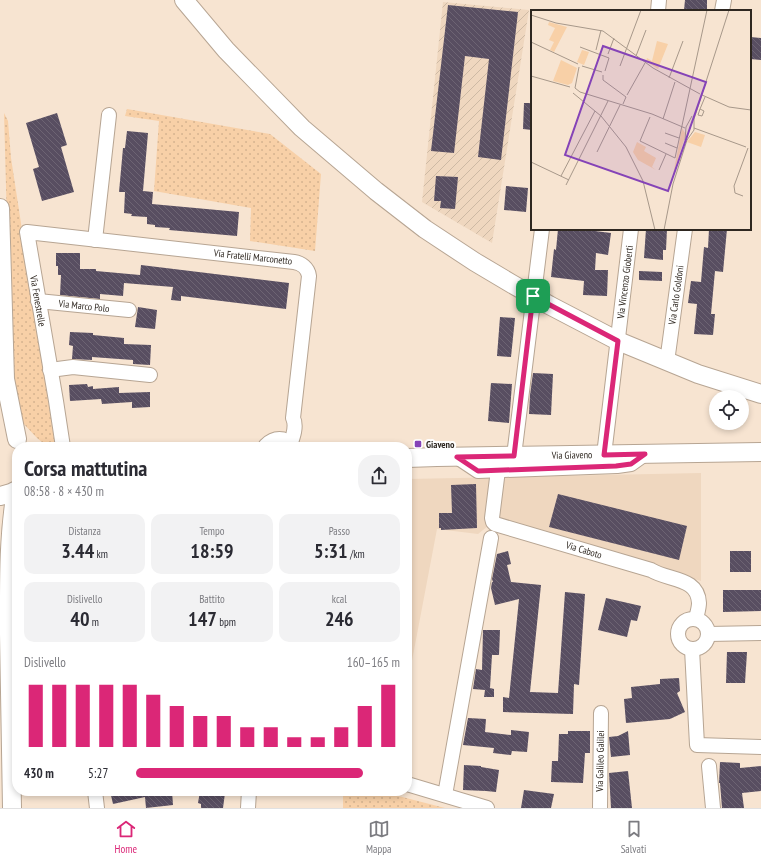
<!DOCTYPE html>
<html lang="it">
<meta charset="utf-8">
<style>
:root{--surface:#fff;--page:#f2f2f3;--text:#2b2b33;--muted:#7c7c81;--line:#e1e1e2;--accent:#db2777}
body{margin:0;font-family:"PT Sans Narrow",sans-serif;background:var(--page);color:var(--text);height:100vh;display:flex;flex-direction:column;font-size:15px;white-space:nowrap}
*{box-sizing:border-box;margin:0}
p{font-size:13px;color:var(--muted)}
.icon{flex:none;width:22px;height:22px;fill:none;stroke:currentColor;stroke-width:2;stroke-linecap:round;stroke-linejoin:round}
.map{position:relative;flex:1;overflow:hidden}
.panel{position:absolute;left:12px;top:442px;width:400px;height:354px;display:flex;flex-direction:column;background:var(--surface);border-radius:16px;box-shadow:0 2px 6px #0003}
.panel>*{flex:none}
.buttons{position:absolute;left:709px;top:390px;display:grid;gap:8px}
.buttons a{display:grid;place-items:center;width:40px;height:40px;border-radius:50%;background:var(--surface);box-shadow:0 2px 6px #0003;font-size:20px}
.pin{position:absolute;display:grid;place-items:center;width:34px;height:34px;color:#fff;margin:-17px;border-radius:8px;box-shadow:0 2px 6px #0006}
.round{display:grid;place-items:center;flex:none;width:42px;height:42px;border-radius:16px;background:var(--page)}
.head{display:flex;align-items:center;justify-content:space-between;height:68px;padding:0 12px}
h1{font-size:22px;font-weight:600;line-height:30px}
.figures{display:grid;grid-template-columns:repeat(3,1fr);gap:6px;height:68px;padding:4px 12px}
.figures div{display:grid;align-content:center;border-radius:10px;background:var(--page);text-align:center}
.figures b{font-size:20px;font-weight:600}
.figures small{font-size:11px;font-weight:400}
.figures p{font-size:11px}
.chart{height:112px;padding:8px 12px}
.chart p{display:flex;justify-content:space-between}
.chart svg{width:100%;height:72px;margin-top:4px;stroke:var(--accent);stroke-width:6}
ul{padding:0 12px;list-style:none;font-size:13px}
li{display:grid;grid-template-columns:64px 48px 1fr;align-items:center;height:30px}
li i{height:10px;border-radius:5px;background:var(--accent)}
.tabs{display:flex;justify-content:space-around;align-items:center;height:56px;border-top:1px solid var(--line);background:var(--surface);font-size:11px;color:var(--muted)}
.tabs a{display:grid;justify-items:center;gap:2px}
.tabs .active{color:var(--accent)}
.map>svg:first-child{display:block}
.built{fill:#efd7bf}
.industrial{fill:url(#industrial-furrows)}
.grass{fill:url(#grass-dots)}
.building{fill:url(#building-back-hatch)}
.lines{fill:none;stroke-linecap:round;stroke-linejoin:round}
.minor-casing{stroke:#b7a593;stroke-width:16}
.major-casing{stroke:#b7a593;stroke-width:20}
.minor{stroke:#fff;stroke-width:14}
.major{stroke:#fff;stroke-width:18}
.route-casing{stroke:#fff;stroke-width:8}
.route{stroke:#db2777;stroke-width:5}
.poi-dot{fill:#8543b7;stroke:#fff;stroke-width:1.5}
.labels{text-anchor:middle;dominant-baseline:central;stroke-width:4;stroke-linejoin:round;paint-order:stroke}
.street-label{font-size:10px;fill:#2e2720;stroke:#fff}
.poi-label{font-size:10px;font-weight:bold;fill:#2e2720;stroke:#fff;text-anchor:start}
.inset-road{fill:none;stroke:#a7988a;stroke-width:1}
.view{fill:#8543b7;fill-opacity:0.15;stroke:#8543b7;stroke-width:2}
.inset-edge{fill:none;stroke:#2e2720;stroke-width:2}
</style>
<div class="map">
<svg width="761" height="808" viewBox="0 0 761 808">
<defs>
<pattern id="industrial-furrows" width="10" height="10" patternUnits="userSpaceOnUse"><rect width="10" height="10" fill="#efd7bf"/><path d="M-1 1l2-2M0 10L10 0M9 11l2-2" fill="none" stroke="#cdb9a4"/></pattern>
<pattern id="grass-dots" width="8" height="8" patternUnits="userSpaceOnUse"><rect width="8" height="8" fill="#f8d0a7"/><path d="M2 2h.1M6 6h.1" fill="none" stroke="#d5b38f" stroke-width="1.8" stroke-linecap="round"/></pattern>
<pattern id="building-back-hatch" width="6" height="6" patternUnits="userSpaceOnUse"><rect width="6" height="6" fill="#584e61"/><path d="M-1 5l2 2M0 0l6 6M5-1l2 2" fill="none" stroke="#6d6473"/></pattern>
</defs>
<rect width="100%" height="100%" fill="#f7e4d1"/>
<polygon class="built" points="701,473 701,581 493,522 478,534 437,529 407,687 407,479"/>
<polygon class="industrial" points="443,2 529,10 492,243 422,202"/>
<g class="grass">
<polygon points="127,109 270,134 321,174 315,251 250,241 251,208 154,191 159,121 125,116"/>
<polygon points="4,113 8,121 11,158 55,445 43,443 37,438 22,422 11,370"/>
<polygon points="343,791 379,791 445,808 343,808"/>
</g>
<g class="building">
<polygon points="685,0 707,0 707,10 695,9 695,11 684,10"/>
<polygon points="448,5 518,12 501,160 478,157 489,59 465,56 454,153 431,151"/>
<polygon points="750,37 761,38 761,60 750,59"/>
<polygon points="524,103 532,103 532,130 523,129"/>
<polygon points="57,113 67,145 61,147 74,192 42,201 33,169 39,167 26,123"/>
<polygon points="127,131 148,133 143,191 153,192 152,204 239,212 237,236 169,230 170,228 155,227 155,225 147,224 147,217 131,216 132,214 124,213 125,192 119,192 123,148 125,148"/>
<polygon points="436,176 458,177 455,209 440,208 441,201 434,201"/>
<polygon points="506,186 528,188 526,212 504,210"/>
<polygon points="558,229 579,229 611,233 608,255 596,253 595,270 608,270 607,296 583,295 584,281 551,277 554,249 556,250"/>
<polygon points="646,229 667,229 666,250 663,250 663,260 644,258"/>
<polygon points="709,229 727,229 723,272 715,271 711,314 715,314 713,335 694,334 697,304 688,303 691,281 701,282 704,247 708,248"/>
<polygon points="56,253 80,253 80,269 96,269 96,271 140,275 141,265 289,283 286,309 181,296 181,301 171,300 173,287 124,283 123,296 100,294 100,299 60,295 61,275 58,275 58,266 56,266"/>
<polygon points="639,271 662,272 662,281 639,280"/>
<polygon points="138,307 157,310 155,329 135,327"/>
<polygon points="500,317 515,318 511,357 497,356"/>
<polygon points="70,332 93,333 93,335 124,338 124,344 151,345 150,365 133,364 133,360 92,357 92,360 72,359 73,346 69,345"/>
<polygon points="533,373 553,374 551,415 529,414 530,395"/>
<polygon points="491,383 512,384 509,423 488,421"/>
<polygon points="87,384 88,387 93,386 93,389 119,387 119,393 150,392 150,407 132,408 132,402 102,404 101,399 70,401 69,385"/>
<polygon points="476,484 477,528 441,530 441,528 439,528 439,513 452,513 451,485"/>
<polygon points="558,494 687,526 679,560 549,527"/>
<polygon points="508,551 511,564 507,565 511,582 541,585 530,692 558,693 565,592 585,594 579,685 574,684 573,714 503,712 503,697 509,698 519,599 495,605 491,588 492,582 493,582 492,579 497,554"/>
<rect x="730" y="551" width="21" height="21"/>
<polygon points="723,590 761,590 761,611 723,612"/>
<polygon points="606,598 641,606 637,621 631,620 627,637 598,630"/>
<polygon points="483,630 500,630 499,655 492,655 490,688 494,689 494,697 484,697 485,690 473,689 476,669 482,670"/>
<polygon points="727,652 747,652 745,683 726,683"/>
<polygon points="679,678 680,691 677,693 685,712 670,719 626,723 624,699 632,698 631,687 660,684 660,679"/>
<polygon points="468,718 486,719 485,732 511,735 511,730 529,732 527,752 512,751 511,755 493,753 494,748 463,745"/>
<polygon points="568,731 590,731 590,753 585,753 583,783 551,782 552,761 558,761 559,734 568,734"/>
<polygon points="628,731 630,755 611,757 609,737 618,736"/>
<polygon points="720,762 740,763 740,768 761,766 761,791 742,793 744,808 722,808 720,783 719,783"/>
<polygon points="464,765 481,766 481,767 499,770 496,792 486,791 463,790"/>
<polygon points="628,771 632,808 611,808 609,773"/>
<polygon points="524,790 554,794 551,808 521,808"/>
<polygon points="110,791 172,791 173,805 146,808 145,797 113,804"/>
<polygon points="200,791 222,791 222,792 225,793 223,808 201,808 201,804 198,803"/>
</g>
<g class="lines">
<defs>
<g id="minor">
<polyline points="658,11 659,0"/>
<polyline points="722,11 724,0"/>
<polyline points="95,240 109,115"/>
<polyline points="38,301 129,310"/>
<polyline points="667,362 685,229"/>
<polyline points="50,370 73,367 150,375"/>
<path d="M63,447L56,401L27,232L294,262C301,263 308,268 309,276L293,418C297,426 293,437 290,445"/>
<polyline points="604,455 631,229"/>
<polyline points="514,456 542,229"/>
<polyline points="457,457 478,471 617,466 631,464 645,454"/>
<path d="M498,470L492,518L493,522L495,524L651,570C669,581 698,577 699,603C699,608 697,614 696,619"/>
<circle cx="693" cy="634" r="15"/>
<polyline points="708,634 761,633"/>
<polyline points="692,649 697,745 761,747"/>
<polyline points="709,766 713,808"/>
<polyline points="407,784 487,808"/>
<polyline points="95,791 97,808"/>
<polyline points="445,795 491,538"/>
<polyline points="248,808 249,791"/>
<polyline points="600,808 601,713"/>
</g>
<g id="major">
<polyline points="184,0 226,50 302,128 376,191 425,229 475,262 512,284 549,305 618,341 698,374 761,394"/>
<polyline points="0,208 5,379 17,439"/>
<path d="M267,447C275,439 284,439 291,447"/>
<polyline points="407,458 437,457 761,452"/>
<polyline points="0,496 11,493 17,490"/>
<path d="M12,808C11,750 10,692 9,634C9,585 8,539 16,491"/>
</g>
</defs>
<use href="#minor" class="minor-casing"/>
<use href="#major" class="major-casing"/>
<use href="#minor" class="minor"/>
<use href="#major" class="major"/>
</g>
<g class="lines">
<defs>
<polygon id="route" points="533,296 618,341 604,455 645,454 631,464 616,466 478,471 457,457 514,456"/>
</defs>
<use href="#route" class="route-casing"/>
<use href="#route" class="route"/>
</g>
<rect class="poi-dot" x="414" y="440" width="8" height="8" rx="2"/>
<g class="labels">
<g class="street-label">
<text transform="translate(253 257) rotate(6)">Via Fratelli Marconetto</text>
<text transform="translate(625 282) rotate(-83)">Via Vincenzo Gioberti</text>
<text transform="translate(676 295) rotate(-82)">Via Carlo Goldoni</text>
<text transform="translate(38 301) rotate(80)">Via Fenestrelle</text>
<text transform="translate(84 306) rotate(6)">Via Marco Polo</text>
<text transform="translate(572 455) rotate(-1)">Via Giaveno</text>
<text transform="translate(584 550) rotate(17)">Via Caboto</text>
<text transform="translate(600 761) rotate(-89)">Via Galileo Galilei</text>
</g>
<g class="poi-label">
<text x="426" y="444">Giaveno</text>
</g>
</g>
<g transform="translate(531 10)">
<rect width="220" height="220" fill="#f7e4d1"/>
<path d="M18,12L36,17L23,42L19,40L23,32L18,30L24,18L17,15ZM126,31L137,34L127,59L115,51L116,48L121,51ZM51,40L58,42L53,55L46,52ZM30,50L46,58L41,73L37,75L22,71ZM151,118L154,123L153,130L142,165ZM164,122L174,125L170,137L156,132ZM106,132L115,137L113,141L125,148L121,157L125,160L107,150L102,142Z" fill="#f8d0a7"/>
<path class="inset-road" d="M0,5L25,13L72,21L122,58L169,84M0,32L47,54M49,37L78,48L74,61M65,40L70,20M77,44L83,28M105,46L115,20M51,56L71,62M89,56L110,0M72,65V70L95,87L92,94M0,66L39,77M138,68L152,31M44,78L48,57M44,78L49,82L121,104L154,118M42,83L70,106L95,137L112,171L124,220M96,85L114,53M171,85L198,97L220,100M169,99L173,101L171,106L167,105L169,99L174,87M119,107L109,131L144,148L176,0M132,109L144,72M163,118L215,137M134,123L148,128M154,130L155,117L161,106M134,133L146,138M66,142L89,95M0,152L38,170M128,160L135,144M30,166L64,101M35,175L77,91M212,186L204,183L203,176L217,138M133,220L142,174L156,130L163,120V109L198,0"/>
<path class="view" d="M72,36L175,72L137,181L34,145Z"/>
<rect width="220" height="220" class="inset-edge"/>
</g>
</svg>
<div class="buttons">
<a><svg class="icon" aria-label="locate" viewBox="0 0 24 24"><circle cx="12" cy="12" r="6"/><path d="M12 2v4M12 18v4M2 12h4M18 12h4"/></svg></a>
</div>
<div class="pin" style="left:533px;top:296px;background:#1e9e55"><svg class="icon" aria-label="arrive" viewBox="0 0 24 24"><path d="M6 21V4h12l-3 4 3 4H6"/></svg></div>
<section class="panel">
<div class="head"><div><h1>Corsa mattutina</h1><p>08:58 · 8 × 430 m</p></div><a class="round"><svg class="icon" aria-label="share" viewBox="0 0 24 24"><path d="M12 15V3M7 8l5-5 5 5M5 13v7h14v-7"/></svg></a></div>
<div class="figures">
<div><p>Distanza</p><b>3.44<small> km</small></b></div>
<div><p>Tempo</p><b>18:59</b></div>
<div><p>Passo</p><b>5:31<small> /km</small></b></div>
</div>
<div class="figures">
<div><p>Dislivello</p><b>40<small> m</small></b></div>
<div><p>Battito</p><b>147<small> bpm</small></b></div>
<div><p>kcal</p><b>246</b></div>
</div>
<div class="chart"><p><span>Dislivello</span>160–165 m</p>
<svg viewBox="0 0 160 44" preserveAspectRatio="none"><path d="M5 44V6M15 44V6M25 44V6M35 44V6M45 44V6M55 44V12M65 44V19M75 44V25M85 44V25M95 44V32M105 44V32M115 44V38M125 44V38M135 44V32M145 44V19M155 44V6"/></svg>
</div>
<ul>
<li><b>430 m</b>5:27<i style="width:86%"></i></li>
</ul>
</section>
</div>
<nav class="tabs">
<a class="active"><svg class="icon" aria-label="home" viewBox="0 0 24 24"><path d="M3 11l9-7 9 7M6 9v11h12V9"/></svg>Home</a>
<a><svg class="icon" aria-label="map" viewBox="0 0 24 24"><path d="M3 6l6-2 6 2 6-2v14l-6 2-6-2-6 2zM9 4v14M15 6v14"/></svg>Mappa</a>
<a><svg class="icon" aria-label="saved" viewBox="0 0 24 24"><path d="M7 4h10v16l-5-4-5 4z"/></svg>Salvati</a>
</nav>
